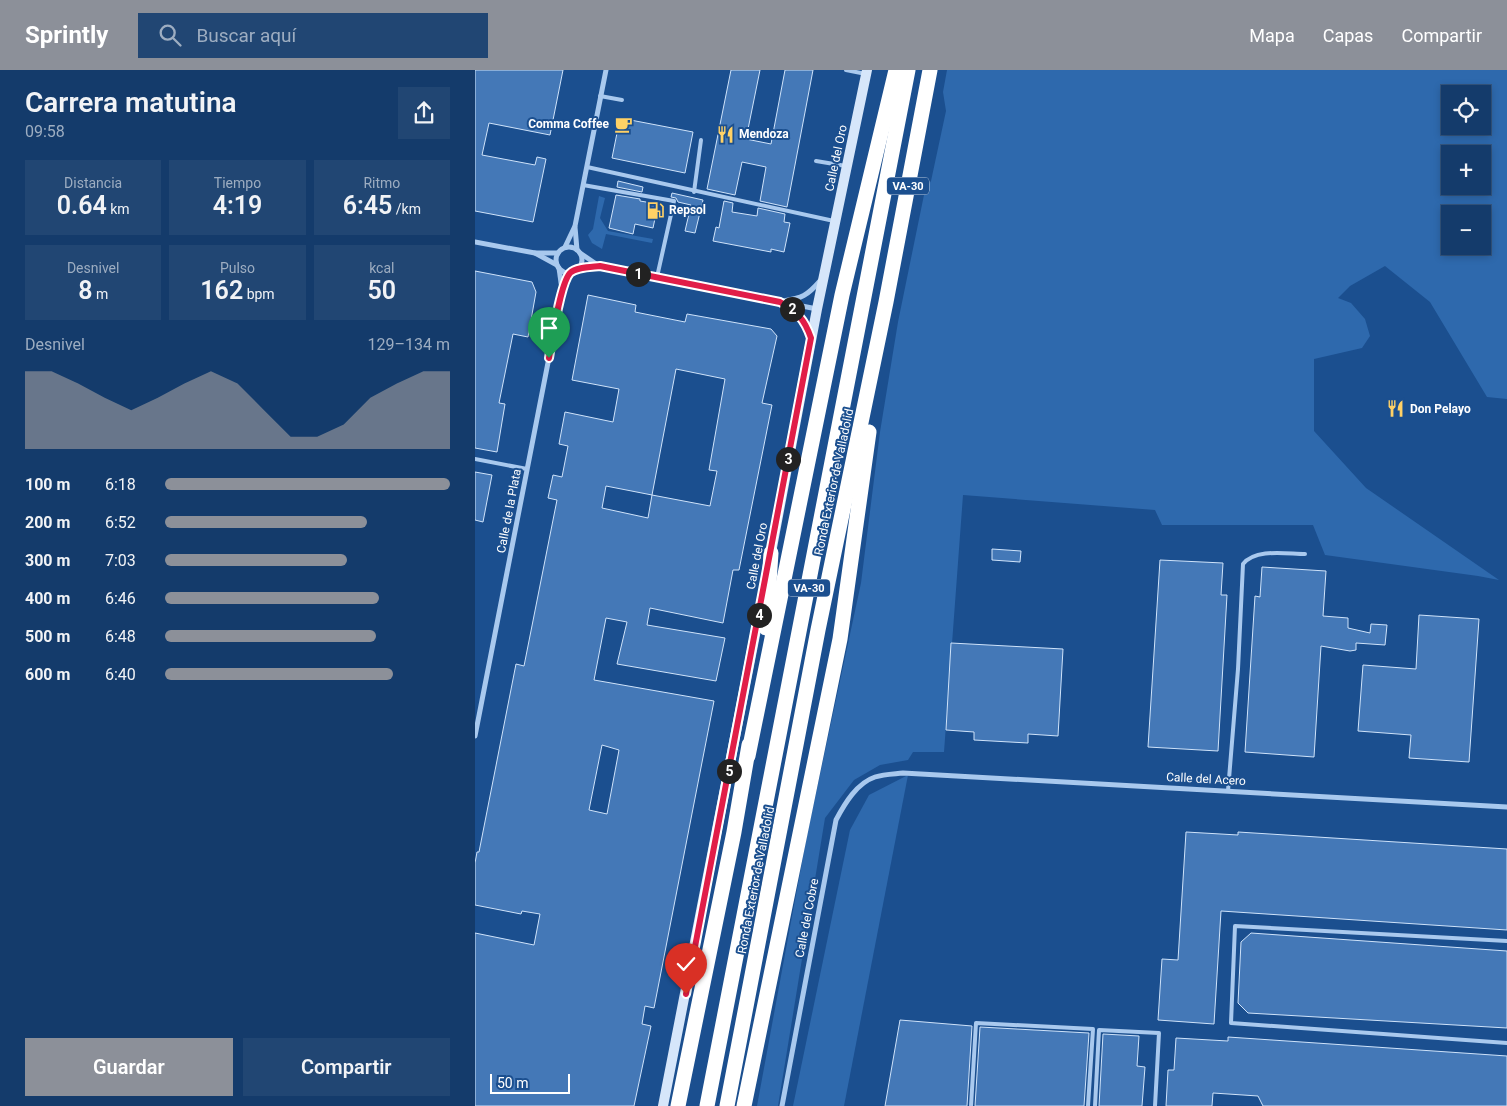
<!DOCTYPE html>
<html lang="es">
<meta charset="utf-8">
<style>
:root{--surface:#143b6b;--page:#214673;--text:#f1f3f6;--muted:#9dadc1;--line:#33557e;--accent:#8c9099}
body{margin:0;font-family:Roboto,sans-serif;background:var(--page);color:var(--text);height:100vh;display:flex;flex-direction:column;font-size:19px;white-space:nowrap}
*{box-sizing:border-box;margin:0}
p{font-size:16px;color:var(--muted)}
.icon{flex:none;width:28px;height:28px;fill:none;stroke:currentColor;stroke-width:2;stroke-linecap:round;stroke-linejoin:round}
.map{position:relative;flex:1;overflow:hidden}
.drawer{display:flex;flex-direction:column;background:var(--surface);width:475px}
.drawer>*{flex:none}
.tools{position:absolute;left:966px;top:15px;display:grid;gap:10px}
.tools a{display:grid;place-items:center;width:50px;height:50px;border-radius:0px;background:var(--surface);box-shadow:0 2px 8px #0003,0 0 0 1px var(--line);font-size:25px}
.scale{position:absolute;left:15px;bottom:12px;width:80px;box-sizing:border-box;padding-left:5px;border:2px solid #fff;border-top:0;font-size:14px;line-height:18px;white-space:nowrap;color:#fff;-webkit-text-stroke:4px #1b4f8f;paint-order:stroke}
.pin{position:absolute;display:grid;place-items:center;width:42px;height:42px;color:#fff;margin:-51px -21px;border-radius:50% 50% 50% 0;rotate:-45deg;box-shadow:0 0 5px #0007}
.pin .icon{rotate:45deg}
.km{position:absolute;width:25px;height:25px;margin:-12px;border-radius:50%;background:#222;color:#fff;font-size:14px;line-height:25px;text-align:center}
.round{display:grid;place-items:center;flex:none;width:52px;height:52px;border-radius:0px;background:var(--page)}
.headline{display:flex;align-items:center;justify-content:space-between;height:85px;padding:0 25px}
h1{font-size:28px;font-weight:600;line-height:38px}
.metrics{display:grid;grid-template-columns:repeat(3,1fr);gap:8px;height:85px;padding:5px 25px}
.metrics div{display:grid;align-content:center;border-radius:0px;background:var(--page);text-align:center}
.metrics b{font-size:25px;font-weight:600}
.metrics small{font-size:14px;font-weight:400}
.metrics p{font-size:14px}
.chart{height:140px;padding:10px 25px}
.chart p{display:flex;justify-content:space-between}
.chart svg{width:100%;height:90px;margin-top:5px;fill:var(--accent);opacity:.7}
.cta{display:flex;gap:10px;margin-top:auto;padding:10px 25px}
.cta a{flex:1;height:58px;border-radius:0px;background:var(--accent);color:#fff;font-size:20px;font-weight:600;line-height:58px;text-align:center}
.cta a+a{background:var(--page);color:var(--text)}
ul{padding:0 25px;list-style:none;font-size:16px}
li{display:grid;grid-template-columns:80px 60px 1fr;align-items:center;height:38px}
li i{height:12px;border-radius:6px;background:var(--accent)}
header{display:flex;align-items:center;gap:30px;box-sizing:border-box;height:70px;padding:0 25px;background:var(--accent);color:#fff}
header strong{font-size:24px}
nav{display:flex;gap:28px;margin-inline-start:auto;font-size:18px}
.search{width:350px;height:45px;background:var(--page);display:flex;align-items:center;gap:12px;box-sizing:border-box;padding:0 18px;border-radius:0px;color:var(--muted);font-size:19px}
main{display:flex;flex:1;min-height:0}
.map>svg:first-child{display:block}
.green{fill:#2e69ad;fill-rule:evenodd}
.building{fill:#4478b7;stroke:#cfe3fa;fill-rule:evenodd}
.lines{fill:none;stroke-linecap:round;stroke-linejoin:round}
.lane{stroke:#a9c9ee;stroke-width:4}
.street{stroke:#a9c9ee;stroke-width:5}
.secondary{stroke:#d6e6fa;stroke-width:10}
.highway{stroke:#fff;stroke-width:15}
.route-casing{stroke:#fff;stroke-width:10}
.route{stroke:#e11d48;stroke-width:6}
.labels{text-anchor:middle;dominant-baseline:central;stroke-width:4;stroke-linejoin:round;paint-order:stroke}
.shield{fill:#1b4f8f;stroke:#bbcadd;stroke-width:1}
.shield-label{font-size:11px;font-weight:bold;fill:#fff}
.poi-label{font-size:12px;font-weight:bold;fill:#fff;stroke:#1b4f8f;text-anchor:start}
.street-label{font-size:12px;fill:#fff;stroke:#1b4f8f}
</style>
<header>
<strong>Sprintly</strong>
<div class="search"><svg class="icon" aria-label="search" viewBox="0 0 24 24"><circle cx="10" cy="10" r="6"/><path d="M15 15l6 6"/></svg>Buscar aquí</div>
<nav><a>Mapa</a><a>Capas</a><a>Compartir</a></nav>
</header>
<main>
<section class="drawer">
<div class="headline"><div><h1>Carrera matutina</h1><p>09:58</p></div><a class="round"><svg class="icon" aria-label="share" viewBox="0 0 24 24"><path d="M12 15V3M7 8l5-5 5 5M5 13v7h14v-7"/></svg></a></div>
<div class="metrics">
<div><p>Distancia</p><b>0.64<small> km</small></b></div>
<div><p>Tiempo</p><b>4:19</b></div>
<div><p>Ritmo</p><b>6:45<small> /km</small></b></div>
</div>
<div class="metrics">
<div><p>Desnivel</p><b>8<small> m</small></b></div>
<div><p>Pulso</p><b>162<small> bpm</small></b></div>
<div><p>kcal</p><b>50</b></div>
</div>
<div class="chart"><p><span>Desnivel</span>129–134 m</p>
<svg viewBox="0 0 160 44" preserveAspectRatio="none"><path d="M0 44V6L10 6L20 12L30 19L40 25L50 19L60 12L70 6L80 12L90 25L100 38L110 38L120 32L130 19L140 12L150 6L160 6V44z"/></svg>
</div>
<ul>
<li><b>100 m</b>6:18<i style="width:100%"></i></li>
<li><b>200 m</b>6:52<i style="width:71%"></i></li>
<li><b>300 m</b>7:03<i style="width:64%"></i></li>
<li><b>400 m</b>6:46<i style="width:75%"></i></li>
<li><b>500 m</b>6:48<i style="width:74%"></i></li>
<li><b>600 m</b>6:40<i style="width:80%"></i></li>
</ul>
<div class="cta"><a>Guardar</a><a>Compartir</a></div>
</section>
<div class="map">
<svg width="1032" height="1036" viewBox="0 0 1032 1036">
<rect width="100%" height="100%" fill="#1b4f8f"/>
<g class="green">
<path d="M472,0H1032V329L1012,327L955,232L910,196L875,216L863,228L876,233L890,249L895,266L887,278L839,289V361L891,418L1024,510L1003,506L850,485L838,455H687L680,440L488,425L469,682H438L433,690L405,695L379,710L350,748L303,1036H282L332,765L386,513L405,362L423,252L450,120L456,111L471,41L468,22ZM975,24H1008V56H975ZM975,84H1008V116H975ZM975,144H1008V176H975Z"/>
<polygon points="124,126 130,128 125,148 133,161 178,169 177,173 131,164 127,179 117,173 113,165 118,159"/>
<polygon points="433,705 369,1036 318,1036 375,760 394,725"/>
</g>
<g class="building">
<polygon points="0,0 88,0 75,65 14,53 7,85 60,95 62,87 71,89 58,152 0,141"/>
<polygon points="256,0 285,0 271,69 296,74 310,0 338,0 312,137 285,131 291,97 267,92 260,125 232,119"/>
<polygon points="145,48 218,62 210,103 137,88"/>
<polygon points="143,111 168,117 167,122 142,117"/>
<polygon points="197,123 228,130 220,163 210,161 216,135 203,132 201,128 196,127"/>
<polygon points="141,125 165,129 165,131 183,134 178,158 160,154 158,164 134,158"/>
<polygon points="249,131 258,133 257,142 282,146 283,138 310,144 309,152 315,153 309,182 296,179 296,182 238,171 241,157 244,158"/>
<polygon points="0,201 57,212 61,222 53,267 38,264 24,333 30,334 22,382 0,378"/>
<path d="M113,225L161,235L160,242L210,252L212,244L296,259L302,266L287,333L297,335L264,500H258L248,553L175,538L172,555L250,568L241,611L142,594L152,552L131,548L119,610L239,631L179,938L170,936L167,954L176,956L159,1036H0V863L59,875L65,844L47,841L46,844L0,835V793L2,782H4L41,594L49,596L82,430L73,428L78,405L87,407L93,376L84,374L90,342L138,352L144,319L97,310ZM201,299L250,309L234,400L242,401L235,436L177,425ZM131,416L177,425L173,448L127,438ZM127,675L144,680L132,744L114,740Z"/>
<polygon points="0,402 17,405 8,452 0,450"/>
<polygon points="517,479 546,481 545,492 517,490"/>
<polygon points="685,490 748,493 746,525 752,525 743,681 673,677"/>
<polygon points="787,497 851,501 848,546 873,548 873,558 895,563 896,554 912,555 910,575 881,573 881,580 875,581 846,576 839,687 770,682 780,526 785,527"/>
<polygon points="944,545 1004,549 994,692 934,688 936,665 883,661 888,595 941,599"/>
<polygon points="476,573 588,579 583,666 553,664 553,673 499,670 499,662 471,660"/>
<polygon points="711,762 763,765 763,762 1032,779 1032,860 746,841 739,954 683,950 687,889 703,890"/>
<polygon points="776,863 1032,881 1032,958 773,943 763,933 766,872"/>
<polygon points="425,950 497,956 492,1036 410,1036"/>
<polygon points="505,957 614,963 609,1036 500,1036"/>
<polygon points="628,964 664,966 662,996 670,997 667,1036 624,1036"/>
<polygon points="753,967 1032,986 1032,1036 788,1036 783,1026 738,1023 737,1036 691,1036 693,1000 699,1000 701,968 753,971"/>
</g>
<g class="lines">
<g class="lane">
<polyline points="371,0 391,4"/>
<polyline points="125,26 147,30"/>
<polyline points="341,91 371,96"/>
<polyline points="112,97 359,151"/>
<polyline points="108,115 199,131 182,207"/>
<polyline points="219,122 226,70"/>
<polyline points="0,389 52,399"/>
<path d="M753,721L763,599L768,494C781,478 812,484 830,484"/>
<polyline points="1032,871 760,856 756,953 1032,973"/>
<polyline points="496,1036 501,953 618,959 613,1036"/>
<polyline points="620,1036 624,960 684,963 680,1036"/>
</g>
<g class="street">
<polyline points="100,157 102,180"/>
<polyline points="0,172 60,183 83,183"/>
<polyline points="90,177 100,156 131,0"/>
<circle cx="94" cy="190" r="13"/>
<polyline points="60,183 82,195"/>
<polyline points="105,183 124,196"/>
<polyline points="84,198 87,220"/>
<polyline points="103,199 125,196 342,239"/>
<path d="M308,231C327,228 332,226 345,211"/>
<path d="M310,234C323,243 330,250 335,265"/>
<polyline points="0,666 87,221 95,202"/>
<path d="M307,1036L361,750C370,733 382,713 400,707C409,704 419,704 428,703L1032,737"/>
</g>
<g class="secondary">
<polyline points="295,488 342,239 392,0"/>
<polyline points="188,1036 287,529"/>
</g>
<g class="highway">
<polyline points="291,558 296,483"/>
<polyline points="273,686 367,225 421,0"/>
<polyline points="203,1036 259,762 274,675"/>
<polyline points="232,1036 433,0"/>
<polyline points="252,1036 343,560 411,232 455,0"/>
<polyline points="269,1036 365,569 394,362"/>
</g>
</g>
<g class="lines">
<defs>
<path id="route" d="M74,288C77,271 85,214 95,203C101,197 116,197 125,196L305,232C322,242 329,248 336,268L211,924"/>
</defs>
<use href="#route" class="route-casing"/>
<use href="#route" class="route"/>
</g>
<defs>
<symbol id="cafe-bare" viewBox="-9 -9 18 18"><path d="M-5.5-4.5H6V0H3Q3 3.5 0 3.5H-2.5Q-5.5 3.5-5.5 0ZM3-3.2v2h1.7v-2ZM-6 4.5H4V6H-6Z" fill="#ffd166" stroke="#1b4f8f" stroke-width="2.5" paint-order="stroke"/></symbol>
<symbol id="restaurant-bare" viewBox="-9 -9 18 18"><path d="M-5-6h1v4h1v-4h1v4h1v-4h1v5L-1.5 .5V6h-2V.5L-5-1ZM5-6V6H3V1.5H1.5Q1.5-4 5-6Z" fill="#ffd166" stroke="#1b4f8f" stroke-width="2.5" paint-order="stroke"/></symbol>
<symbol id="fuel-bare" viewBox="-9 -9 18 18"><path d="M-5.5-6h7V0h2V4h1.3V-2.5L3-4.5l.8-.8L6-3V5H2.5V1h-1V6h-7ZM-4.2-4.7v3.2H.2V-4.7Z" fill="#ffd166" stroke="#1b4f8f" stroke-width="2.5" paint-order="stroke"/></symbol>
</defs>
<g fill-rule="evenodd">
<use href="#cafe-bare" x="136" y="42" width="25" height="25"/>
<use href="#restaurant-bare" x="238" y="52" width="25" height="25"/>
<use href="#fuel-bare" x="168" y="128" width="25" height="25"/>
<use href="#restaurant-bare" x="908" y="326" width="25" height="25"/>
</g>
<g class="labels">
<g class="shield">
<rect x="412" y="107.5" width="42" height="17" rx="4"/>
<rect x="313" y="509.5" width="42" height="17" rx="4"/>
</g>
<g class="shield-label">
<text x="433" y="116">VA-30</text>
<text x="334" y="518">VA-30</text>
</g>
<g class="poi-label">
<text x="134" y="54" text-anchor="end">Comma Coffee</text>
<text x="264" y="64">Mendoza</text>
<text x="194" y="140">Repsol</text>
<text x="935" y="339">Don Pelayo</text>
</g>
<g class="street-label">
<text transform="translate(361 88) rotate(-78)">Calle del Oro</text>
<text transform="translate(359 412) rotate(-78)">Ronda Exterior de Valladolid</text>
<text transform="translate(34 441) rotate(-79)">Calle de la Plata</text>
<text transform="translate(282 486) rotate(-79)">Calle del Oro</text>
<text transform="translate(731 709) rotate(3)">Calle del Acero</text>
<text transform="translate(281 810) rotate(-79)">Ronda Exterior de Valladolid</text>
<text transform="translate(332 848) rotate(-79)">Calle del Cobre</text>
</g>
</g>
</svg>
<div class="tools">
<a><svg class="icon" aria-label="locate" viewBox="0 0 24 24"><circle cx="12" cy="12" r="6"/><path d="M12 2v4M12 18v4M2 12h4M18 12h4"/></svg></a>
<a>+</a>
<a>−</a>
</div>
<div class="scale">50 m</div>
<div class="pin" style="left:74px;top:288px;background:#1e9e55"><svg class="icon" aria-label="arrive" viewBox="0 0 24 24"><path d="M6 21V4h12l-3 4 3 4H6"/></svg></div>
<div class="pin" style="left:211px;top:924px;background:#d93025"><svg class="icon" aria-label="check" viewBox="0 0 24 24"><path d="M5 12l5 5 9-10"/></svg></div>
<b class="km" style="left:163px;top:204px">1</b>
<b class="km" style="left:317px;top:239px">2</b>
<b class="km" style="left:313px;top:389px">3</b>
<b class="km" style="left:284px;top:545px">4</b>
<b class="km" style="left:254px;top:701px">5</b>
</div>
</main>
